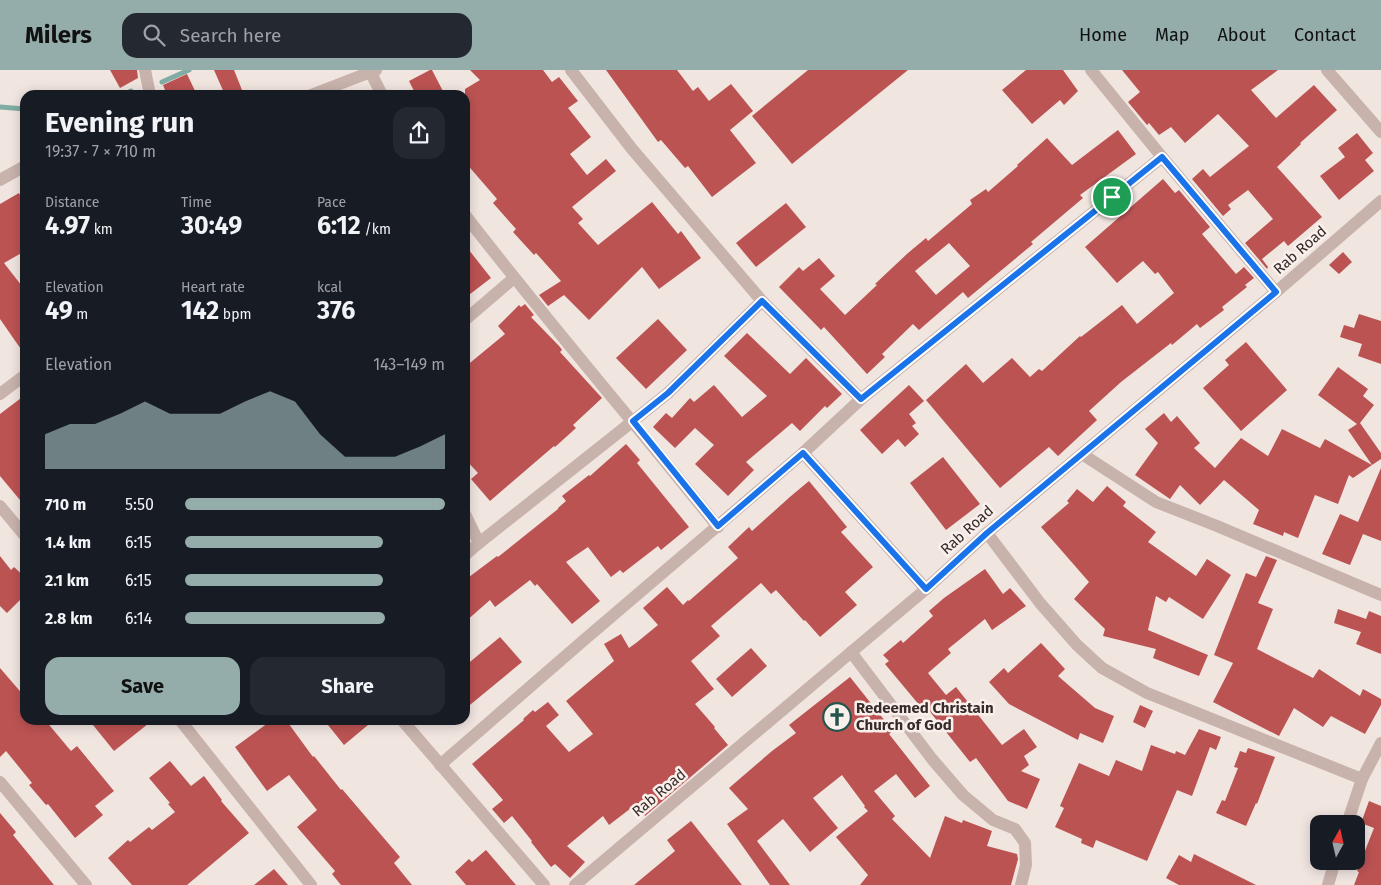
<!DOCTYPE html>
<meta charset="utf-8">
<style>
:root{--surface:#171b24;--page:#242831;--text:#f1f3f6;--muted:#9ea1a6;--accent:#94acaa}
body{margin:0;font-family:"Fira Sans",sans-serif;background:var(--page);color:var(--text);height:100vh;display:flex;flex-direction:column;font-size:19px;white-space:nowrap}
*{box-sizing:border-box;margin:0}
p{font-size:16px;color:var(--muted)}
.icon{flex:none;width:28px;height:28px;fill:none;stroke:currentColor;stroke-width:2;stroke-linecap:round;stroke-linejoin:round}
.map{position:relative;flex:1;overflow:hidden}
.drawer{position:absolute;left:20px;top:20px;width:450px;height:635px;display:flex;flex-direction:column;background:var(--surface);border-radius:15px;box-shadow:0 2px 12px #0003}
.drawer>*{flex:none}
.needle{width:32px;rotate:8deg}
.fabs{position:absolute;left:1310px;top:745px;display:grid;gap:10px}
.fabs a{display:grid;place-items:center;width:55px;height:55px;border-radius:10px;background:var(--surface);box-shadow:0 2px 12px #0003;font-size:25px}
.pin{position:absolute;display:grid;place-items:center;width:42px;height:42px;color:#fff;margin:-21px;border:2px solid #fff;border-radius:50%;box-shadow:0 1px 5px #0007}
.round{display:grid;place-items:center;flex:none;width:52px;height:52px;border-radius:15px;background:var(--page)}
.head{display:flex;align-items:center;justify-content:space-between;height:85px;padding:0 25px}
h1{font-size:28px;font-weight:700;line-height:38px}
.metrics{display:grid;grid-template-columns:repeat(3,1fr);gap:8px;height:85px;padding:5px 25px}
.metrics div{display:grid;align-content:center}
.metrics b{font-size:25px;font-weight:700}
.metrics small{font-size:14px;font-weight:400}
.metrics p{font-size:14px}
.chart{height:140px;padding:10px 25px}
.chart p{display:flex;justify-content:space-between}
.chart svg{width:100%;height:90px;margin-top:5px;fill:var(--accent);opacity:.7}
.cta{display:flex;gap:10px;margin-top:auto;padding:10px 25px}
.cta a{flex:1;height:58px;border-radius:15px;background:var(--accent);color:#111;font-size:20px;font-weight:700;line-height:58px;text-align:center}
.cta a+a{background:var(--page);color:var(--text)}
ul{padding:0 25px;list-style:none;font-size:16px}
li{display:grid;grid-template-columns:80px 60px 1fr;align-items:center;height:38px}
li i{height:12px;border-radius:6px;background:var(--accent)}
header{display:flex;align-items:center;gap:30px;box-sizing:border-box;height:70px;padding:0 25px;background:var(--accent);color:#111}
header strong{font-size:24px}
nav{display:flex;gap:28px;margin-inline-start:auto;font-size:18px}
.search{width:350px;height:45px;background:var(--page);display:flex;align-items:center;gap:12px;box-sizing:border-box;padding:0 18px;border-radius:15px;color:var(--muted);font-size:19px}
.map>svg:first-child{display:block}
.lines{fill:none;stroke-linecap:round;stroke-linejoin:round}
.stream{stroke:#81aca3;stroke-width:5}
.building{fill:#bc5353;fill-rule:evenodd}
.street{stroke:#c8b2ac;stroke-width:12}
.route-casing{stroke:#fff;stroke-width:10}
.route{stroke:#1a73e8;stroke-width:6}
.labels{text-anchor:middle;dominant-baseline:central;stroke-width:5;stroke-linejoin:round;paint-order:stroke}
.street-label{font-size:15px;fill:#372b2a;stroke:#f9f0ec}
.poi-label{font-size:15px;font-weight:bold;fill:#372b2a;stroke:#f9f0ec;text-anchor:start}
</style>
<header>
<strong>Milers</strong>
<div class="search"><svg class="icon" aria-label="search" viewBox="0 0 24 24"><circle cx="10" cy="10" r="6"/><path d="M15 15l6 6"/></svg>Search here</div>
<nav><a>Home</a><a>Map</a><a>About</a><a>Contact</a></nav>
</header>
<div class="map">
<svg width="1381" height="815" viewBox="0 0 1381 815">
<rect width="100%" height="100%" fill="#f1e5e0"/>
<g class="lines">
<g class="stream">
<polyline points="162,12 189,0"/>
<polyline points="123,25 131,21"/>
<polyline points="0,37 25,39"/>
</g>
</g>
<g class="building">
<polygon points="110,0 137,0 138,8 120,18"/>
<polygon points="214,0 234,0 244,25 225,25"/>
<polygon points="430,0 432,0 445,25 416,25 409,11"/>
<polygon points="470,0 543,0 552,12 559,7 578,31 568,38 591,67 570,84 587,105 606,89 616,101 572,137 583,149 578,153 598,175 652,132 678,164 681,161 701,188 659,219 642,197 589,250 564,225 548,236 539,225 561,211 536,183 534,185 513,162 516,159 493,133 497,129 465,92 465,19 480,10"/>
<polygon points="606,0 677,0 693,21 698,17 709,31 731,14 753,41 730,60 756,93 712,127 688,96 685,98 661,70 658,72"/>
<polygon points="808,0 908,0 792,94 752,46"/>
<polygon points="1026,0 1063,0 1078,21 1064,35 1060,30 1032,54 1002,20"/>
<polygon points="1122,0 1278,0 1251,20 1276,48 1314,15 1337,40 1300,73 1301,74 1277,97 1322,147 1288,176 1284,171 1262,189 1268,197 1267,199 1245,173 1273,149 1248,120 1228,135 1231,139 1223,146 1192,109 1203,99 1210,107 1249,76 1218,44 1185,73 1171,57 1159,65 1149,53 1147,55 1128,32 1140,22"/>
<polygon points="187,4 197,25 167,25 163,15"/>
<path d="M1118,60L1136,84L1080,125L1083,128L1031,172L1033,174L968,228L963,222L919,260L913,254L882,284L885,287L867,304L824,257L821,260L779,217L799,197L803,201L819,188L835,206L820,219L845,245L877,215L875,214L908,183L926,168L928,171L972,134L970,130L986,119L988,122L1018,96L1017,95L1047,68L1072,95ZM949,173L970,196L936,225L915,201Z"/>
<polygon points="1357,63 1373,83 1365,90 1374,101 1339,130 1320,106 1345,87 1338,78"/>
<polygon points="1163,109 1175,123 1179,120 1210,157 1202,164 1236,204 1244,197 1254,208 1245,215 1247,217 1222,237 1224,240 1200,258 1197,254 1172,275 1171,273 1121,312 1089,341 1097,350 1058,386 1049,377 1000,418 926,330 966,294 983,313 1012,288 1030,307 1039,299 1042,301 1080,266 1081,267 1122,235 1137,254 1174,223 1158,202 1155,204 1143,191 1117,213 1085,177"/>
<polygon points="25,122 25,181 4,193 25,220 25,285 0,249 0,134 19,123 20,125"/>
<polygon points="786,133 806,157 756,197 736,173"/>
<polygon points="465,175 491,208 465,228"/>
<polygon points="1343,182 1352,192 1339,204 1329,195"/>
<polygon points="525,234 534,245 531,247 560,277 562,280 560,282 602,328 573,355 576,358 555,377 554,376 490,431 471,409 478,403 465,389 465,297 505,264 498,256 519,235 521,237"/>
<polygon points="1359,244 1381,251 1381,294 1358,286 1362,274 1340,267 1344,255 1354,258"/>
<polygon points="658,249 687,280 646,319 616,288"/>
<polygon points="747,263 790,304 806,288 842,324 827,338 825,336 800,361 792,353 746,392 754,400 728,426 695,394 714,375 695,358 675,378 653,357 666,343 672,348 690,328 694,332 714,315 742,347 767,326 724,286"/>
<polygon points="1246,272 1287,320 1241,361 1203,318 1229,295 1225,290"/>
<polygon points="1338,297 1368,319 1363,326 1374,335 1360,353 1381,383 1381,389 1372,395 1348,360 1357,354 1318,325"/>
<polygon points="909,315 924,331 909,344 916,353 912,356 919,364 905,377 898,369 882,384 860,360"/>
<polygon points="25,325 25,436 0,406 0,344"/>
<polygon points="1164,343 1171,352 1177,346 1200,373 1194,378 1215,398 1241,368 1268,386 1282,359 1320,378 1325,369 1372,395 1353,408 1349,405 1338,434 1315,425 1298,468 1284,462 1283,466 1253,454 1259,440 1224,410 1200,435 1180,415 1170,429 1135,405 1158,373 1145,359"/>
<polygon points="626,374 640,390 637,393 689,457 661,480 658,476 623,503 620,500 611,507 588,477 566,492 600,531 572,554 537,514 535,516 530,510 495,537 490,530 465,552 465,510 497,486 498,487 558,439 558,438 566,431 562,426 589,405 590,406"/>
<polygon points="943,387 980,434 946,460 910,413"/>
<polygon points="1381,398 1381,471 1363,464 1350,495 1322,484 1340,444 1358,452"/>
<polygon points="809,411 847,457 841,462 873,497 845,522 857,535 820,567 805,550 804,551 776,520 771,524 761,513 711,556 720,566 691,591 714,619 695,634 715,657 714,658 728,675 645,746 635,735 609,755 603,746 567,776 585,792 570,808 555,794 551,797 531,772 532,771 512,746 504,753 492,739 503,730 472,694 524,650 523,649 533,640 535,642 548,632 559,645 546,656 569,682 593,664 566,631 614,591 604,574 621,564 629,578 636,573 658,555 643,538 667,517 683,535 688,530 689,531 738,488 728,477 749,457 752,461 791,426"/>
<polygon points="1107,416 1126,432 1123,436 1156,462 1148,472 1196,506 1207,489 1231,505 1203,549 1169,527 1166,532 1156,526 1148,560 1208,585 1199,606 1153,588 1156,579 1103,566 1105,559 1074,529 1089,512 1041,457 1069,433 1067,431 1077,419 1093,432"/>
<polygon points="0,486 11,500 14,497 25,507 25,525 7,543 0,536"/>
<polygon points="1266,486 1277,490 1258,533 1273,539 1257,579 1313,608 1319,599 1360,626 1363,619 1381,629 1381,635 1365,664 1331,646 1323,657 1294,638 1279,666 1213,632 1233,593 1214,585 1246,503 1256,507"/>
<polygon points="985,499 1003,524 1010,518 1026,536 992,560 985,549 948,579 951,583 928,603 946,625 956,617 1002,675 1024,659 1037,677 1024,686 1029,695 1021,701 1040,709 1027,739 1008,731 976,688 970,692 923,633 920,636 885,594 889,591 883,585 901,570 903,573 933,546 929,541 944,528"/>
<polygon points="1338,539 1366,549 1369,541 1381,546 1381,584 1356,574 1361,562 1334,553"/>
<polygon points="500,567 522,592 465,639 465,596"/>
<polygon points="1041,573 1065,599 1058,606 1095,638 1114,646 1103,673 1080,663 1078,670 1009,634 989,612 1004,598 1008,603"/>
<polygon points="751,578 767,596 732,627 716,609"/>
<polygon points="0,598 25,627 25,650 45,650 71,681 77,676 114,721 95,736 103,745 75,768 48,734 46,735 29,715 32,713 6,681 0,687"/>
<polygon points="850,607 893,661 889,664 930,716 915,728 896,704 874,721 895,746 892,749 930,788 945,746 962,753 963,750 992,761 987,776 1017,784 1018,789 1011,815 860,815 868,805 836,767 868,741 864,737 865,736 842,705 813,728 838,758 810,782 783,749 757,771 790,815 770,815 727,754 748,739 729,718 772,681 796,663 789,655"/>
<polygon points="1140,635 1153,641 1145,658 1133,652"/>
<polygon points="89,650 153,650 114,681"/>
<polygon points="272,650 286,650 313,687 314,686 341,720 342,719 400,787 394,793 412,815 341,815 332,804 335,801 297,757 317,740 289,705 267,721 235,677"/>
<polygon points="324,650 374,650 344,675"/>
<polygon points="1199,659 1221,667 1216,680 1210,677 1192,726 1177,720 1147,791 1096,770 1093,778 1081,773 1082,769 1055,757 1064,738 1060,736 1079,693 1109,706 1116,690 1142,701 1151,675 1175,684 1176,681 1185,685"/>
<polygon points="1248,678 1275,687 1257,734 1256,733 1246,756 1216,743 1222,730 1225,731 1238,698 1234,697 1240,681 1246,683"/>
<polygon points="170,691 191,716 204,706 222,730 221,731 249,763 187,815 132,815 108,788 128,770 130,772 149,757 152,760 175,742 168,734 170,733 149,708"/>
<polygon points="1369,731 1381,736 1381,815 1354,815 1359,802 1357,801 1374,758 1361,753"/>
<polygon points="0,743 16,762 13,765 54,815 0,815"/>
<polygon points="691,751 742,815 634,815 675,781 667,770"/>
<polygon points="486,780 516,815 466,815 455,802 469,789 472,792"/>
<polygon points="1194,784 1256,815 1179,815 1166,808 1179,785 1191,792"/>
<polygon points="274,799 288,815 254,815"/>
</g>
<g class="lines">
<g class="street">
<polyline points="145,0 150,25"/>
<polyline points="571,0 632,79 762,231 861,329"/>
<polyline points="1091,0 1162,87 1276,222"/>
<polyline points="1327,0 1381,62"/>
<polyline points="371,3 382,25"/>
<polyline points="311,25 376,0"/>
<polyline points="0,110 25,96"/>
<path d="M465,145C547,251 634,352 718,457"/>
<polyline points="465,250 514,208"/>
<polyline points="0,324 25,305"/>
<polyline points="803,383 926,519"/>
<polyline points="1082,384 1156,432 1217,456 1381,525"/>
<polyline points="0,436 25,466"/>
<polyline points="465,444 479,473"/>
<polyline points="987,463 1040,533 1077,575 1102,598 1147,623 1362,709"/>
<polyline points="465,485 479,473 633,351 668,323 762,231"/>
<polyline points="851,582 932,689 963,725 993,750 1015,759 1025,773 1026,795 1021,815"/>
<polyline points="180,650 311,815"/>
<polyline points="402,650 544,815"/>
<polyline points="440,695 584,570 803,383 861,329 1162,87"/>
<polyline points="0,712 86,815"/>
<polyline points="1347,754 1362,709 1381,673"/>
<polyline points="575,815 926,519 987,463 1276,222 1381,131"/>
<polyline points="1328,815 1335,791"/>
</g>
</g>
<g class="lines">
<defs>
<polygon id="route" points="1162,87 1276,222 987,463 926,519 803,383 718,456 633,351 668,323 762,231 861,329"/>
</defs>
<use href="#route" class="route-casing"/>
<use href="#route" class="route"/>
</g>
<defs>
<symbol id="church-ring" viewBox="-11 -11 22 22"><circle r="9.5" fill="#f9f0ec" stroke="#23554c" stroke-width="1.5"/><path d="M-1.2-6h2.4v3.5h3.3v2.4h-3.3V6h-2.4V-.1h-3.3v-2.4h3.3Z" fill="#23554c"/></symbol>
</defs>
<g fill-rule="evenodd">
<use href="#church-ring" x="821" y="631" width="32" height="32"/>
</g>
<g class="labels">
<g class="street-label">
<text transform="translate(1300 180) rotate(-41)">Rab Road</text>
<text transform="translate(967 460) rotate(-42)">Rab Road</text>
<text transform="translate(659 723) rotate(-40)">Rab Road</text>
</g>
<g class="poi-label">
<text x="856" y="638">Redeemed Christain<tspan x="856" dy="17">Church of God</tspan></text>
</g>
</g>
</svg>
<div class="fabs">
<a><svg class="needle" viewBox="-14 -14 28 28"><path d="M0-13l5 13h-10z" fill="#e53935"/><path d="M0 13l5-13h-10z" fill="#9ea1a6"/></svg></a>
</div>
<div class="pin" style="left:1112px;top:127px;background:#1e9e55"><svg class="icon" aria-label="arrive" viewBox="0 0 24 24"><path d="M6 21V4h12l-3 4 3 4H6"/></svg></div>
<section class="drawer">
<div class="head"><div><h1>Evening run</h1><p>19:37 · 7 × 710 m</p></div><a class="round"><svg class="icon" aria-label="share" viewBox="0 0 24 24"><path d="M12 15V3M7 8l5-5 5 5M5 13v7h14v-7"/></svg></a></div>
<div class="metrics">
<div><p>Distance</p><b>4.97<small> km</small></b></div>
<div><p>Time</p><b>30:49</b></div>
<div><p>Pace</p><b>6:12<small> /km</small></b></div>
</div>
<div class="metrics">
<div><p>Elevation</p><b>49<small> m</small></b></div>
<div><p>Heart rate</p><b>142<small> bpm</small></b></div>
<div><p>kcal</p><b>376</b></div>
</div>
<div class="chart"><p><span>Elevation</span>143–149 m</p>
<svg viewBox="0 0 160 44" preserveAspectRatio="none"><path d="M0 44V27L10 22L20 22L30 17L40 11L50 17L60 17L70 17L80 11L90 6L100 11L110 27L120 38L130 38L140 38L150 33L160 27V44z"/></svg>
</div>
<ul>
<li><b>710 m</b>5:50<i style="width:100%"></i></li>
<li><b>1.4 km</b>6:15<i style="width:76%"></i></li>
<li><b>2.1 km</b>6:15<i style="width:76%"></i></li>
<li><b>2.8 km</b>6:14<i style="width:77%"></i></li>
</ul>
<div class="cta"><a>Save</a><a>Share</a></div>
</section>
</div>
